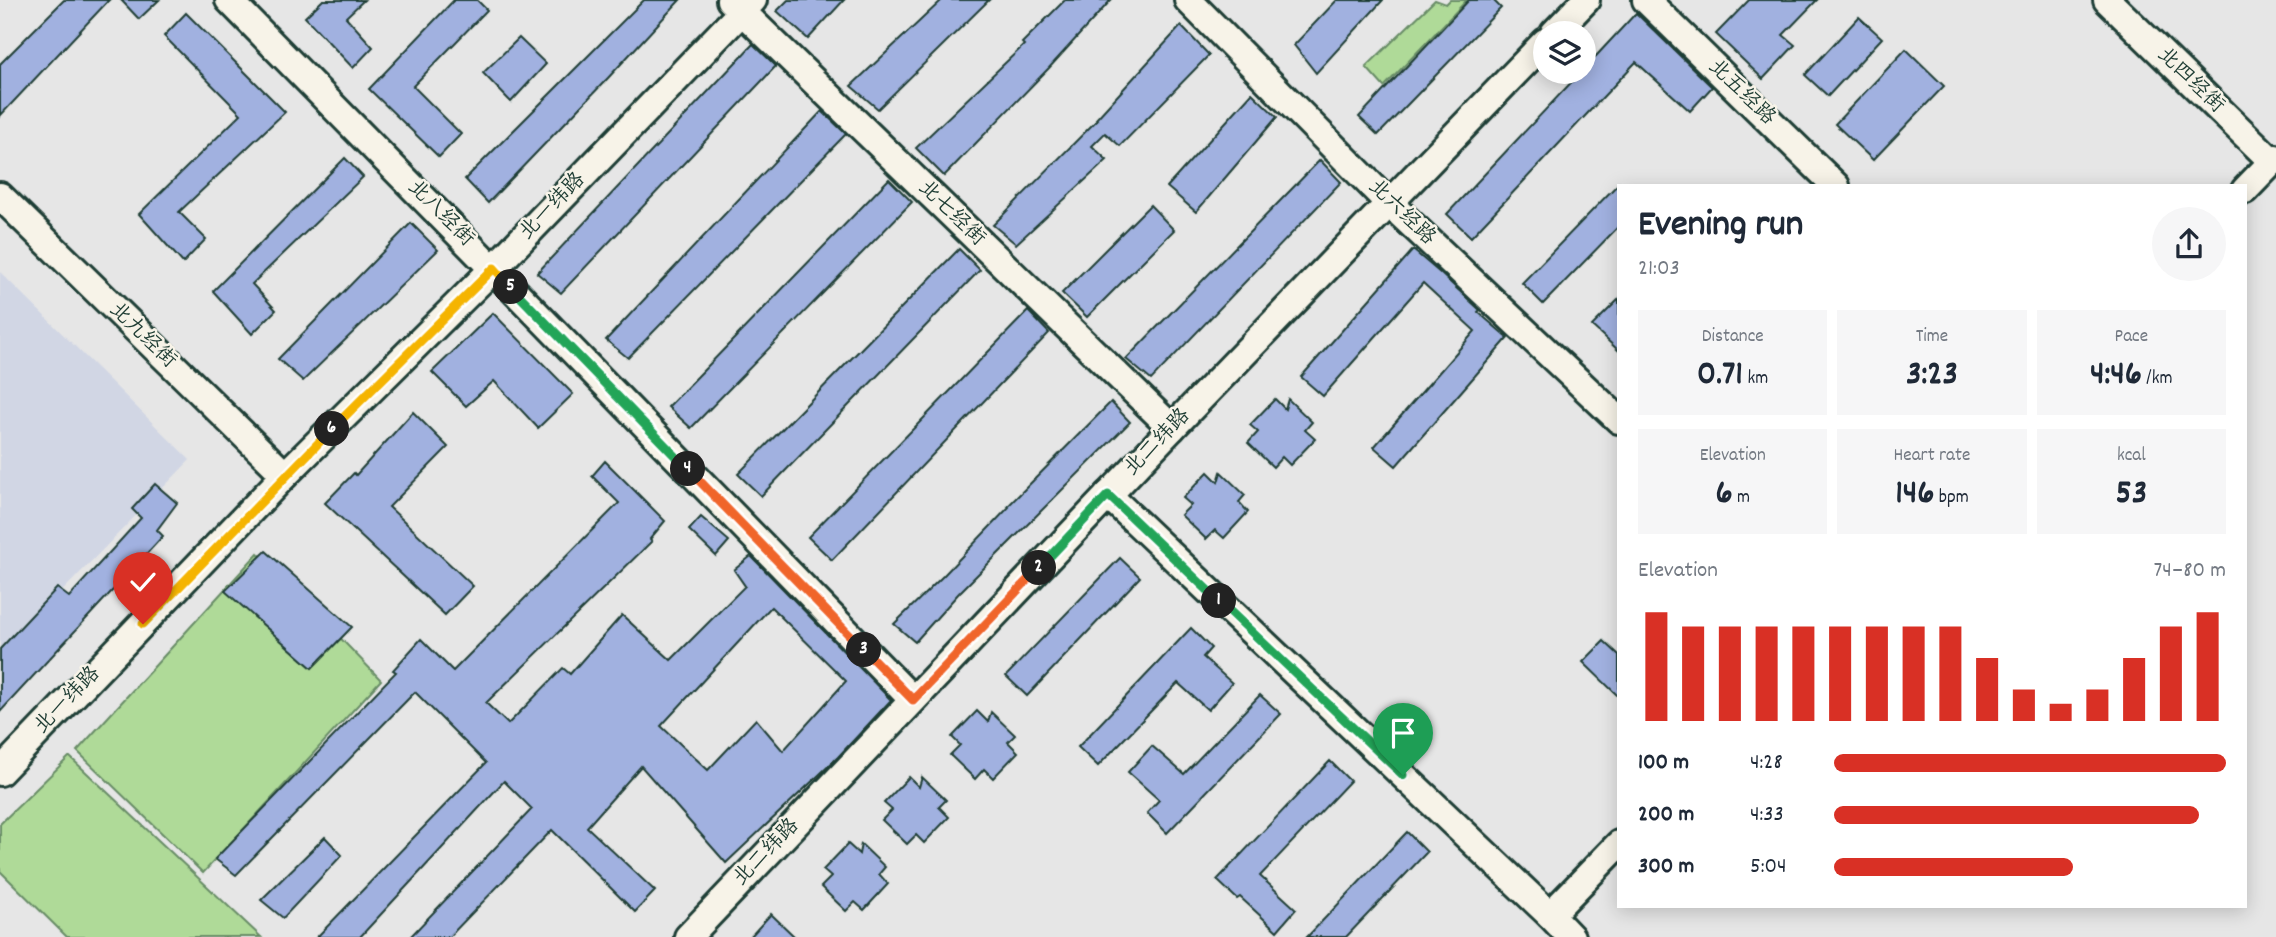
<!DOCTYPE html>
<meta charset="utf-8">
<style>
:root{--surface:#fff;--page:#f6f6f7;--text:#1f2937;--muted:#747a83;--accent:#d93025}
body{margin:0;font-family:Dekko,"LXGW WenKai TC",sans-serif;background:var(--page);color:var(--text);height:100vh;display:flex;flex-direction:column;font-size:26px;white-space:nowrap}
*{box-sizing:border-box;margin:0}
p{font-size:23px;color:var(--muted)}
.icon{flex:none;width:38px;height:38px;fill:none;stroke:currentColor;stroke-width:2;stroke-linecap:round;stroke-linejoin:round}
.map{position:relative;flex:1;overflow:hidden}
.details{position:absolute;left:1617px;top:184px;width:630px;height:724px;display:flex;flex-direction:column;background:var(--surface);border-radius:0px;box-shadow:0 4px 18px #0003}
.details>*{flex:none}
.buttons{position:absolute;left:1533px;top:21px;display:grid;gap:14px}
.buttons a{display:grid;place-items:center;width:63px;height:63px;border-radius:50%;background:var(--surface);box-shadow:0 4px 18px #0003;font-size:35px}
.pin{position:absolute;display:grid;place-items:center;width:60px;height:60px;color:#fff;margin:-72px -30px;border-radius:50% 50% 50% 0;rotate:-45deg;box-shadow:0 0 7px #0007}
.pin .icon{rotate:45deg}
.km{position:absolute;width:35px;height:35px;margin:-18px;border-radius:50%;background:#222;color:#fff;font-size:19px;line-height:35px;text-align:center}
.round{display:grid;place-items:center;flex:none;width:74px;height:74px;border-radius:37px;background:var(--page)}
.overview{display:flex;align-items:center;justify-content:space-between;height:119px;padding:0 21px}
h1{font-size:38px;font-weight:700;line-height:52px}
.figures{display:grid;grid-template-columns:repeat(3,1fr);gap:10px;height:119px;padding:7px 21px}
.figures div{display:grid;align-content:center;border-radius:0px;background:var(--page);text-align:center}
.figures b{font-size:35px;font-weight:700}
.figures small{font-size:19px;font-weight:400}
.figures p{font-size:19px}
.chart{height:196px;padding:14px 21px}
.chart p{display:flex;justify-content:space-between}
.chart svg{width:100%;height:126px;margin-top:7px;stroke:var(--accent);stroke-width:6}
ul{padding:0 21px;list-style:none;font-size:23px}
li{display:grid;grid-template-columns:112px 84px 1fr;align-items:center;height:52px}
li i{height:18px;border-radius:9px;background:var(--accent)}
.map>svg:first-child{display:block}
.built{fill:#d1d6e4}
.green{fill:#afda98;stroke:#678c66;stroke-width:2}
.building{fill:#a1b1e0;stroke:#1f3d34;stroke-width:2;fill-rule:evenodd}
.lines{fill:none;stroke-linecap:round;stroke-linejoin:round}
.minor-casing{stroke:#1f3d34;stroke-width:32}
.minor{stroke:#f7f3e8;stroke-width:26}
.split-1-casing{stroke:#fff;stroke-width:14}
.split-2-casing{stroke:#fff;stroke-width:14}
.split-3-casing{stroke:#fff;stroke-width:14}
.split-4-casing{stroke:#fff;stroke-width:14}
.split-5-casing{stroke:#fff;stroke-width:14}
.split-6-casing{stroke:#fff;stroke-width:14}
.split-7-casing{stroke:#fff;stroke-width:14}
.split-1{stroke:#22a559;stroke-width:9}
.split-2{stroke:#22a559;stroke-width:9}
.split-3{stroke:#f0652b;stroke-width:9}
.split-4{stroke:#f0652b;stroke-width:9}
.split-5{stroke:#22a559;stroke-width:9}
.split-6{stroke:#f5b400;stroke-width:9}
.split-7{stroke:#f5b400;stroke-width:9}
.labels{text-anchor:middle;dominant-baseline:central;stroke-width:5;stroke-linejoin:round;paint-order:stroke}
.street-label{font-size:21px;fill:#1f3d34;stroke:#f7f3e8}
</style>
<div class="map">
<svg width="2276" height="937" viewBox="0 0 2276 937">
<rect width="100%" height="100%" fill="#e6e6e6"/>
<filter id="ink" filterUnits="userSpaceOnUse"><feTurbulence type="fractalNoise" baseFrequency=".0143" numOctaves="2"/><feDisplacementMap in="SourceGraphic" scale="14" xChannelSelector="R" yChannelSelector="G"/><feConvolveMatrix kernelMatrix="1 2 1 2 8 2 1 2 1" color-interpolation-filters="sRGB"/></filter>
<g filter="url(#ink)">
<polygon class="built" points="0,272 190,460 0,655"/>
<g class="green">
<polygon points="1435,0 1446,4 1450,0 1467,0 1384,87 1366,67"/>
<polygon points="258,553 381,680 203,873 77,751"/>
<polygon points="69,757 70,757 261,937 67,937 0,871 0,824"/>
</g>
<g class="building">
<polygon points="64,0 109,0 0,116 0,64"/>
<polygon points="121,0 159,0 139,19"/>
<polygon points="323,0 364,0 346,17 373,47 353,68 305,17"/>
<polygon points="454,0 477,0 487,10 413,86 461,134 439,157 369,89"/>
<polygon points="644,0 680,0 608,78 488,203 465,179"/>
<polygon points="788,0 844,0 808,39 777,11"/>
<polygon points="942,0 989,0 878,109 851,86"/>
<polygon points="1065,0 1111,0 1049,68 944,176 916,148 1024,45 1022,43"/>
<polygon points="1337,0 1383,0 1316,73 1294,45"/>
<polygon points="1469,0 1493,0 1501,8 1378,135 1359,117"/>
<polygon points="1749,0 1817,0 1783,35 1795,45 1763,79 1716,34"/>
<polygon points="186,13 285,112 179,212 206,239 183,263 139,214 241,114 164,36"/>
<polygon points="1636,13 1712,87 1690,111 1636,62 1471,237 1447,214 1581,72 1584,72 1584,69"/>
<polygon points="1859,17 1882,38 1828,96 1805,75"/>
<polygon points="1181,26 1209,55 1120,146 1105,133 1092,146 1107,160 1016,244 993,225 1097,120 1096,119"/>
<polygon points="519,38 546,64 511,102 483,73"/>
<polygon points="753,44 776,66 561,293 537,273"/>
<polygon points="1906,49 1944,86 1873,160 1835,124"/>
<polygon points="1252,93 1277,117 1196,212 1167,187"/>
<polygon points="822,111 846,134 628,358 606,340"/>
<polygon points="345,158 363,177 252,284 276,310 252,334 213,291"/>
<polygon points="1320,160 1341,182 1151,380 1126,359"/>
<polygon points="889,179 912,202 691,428 668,407"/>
<polygon points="1619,183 1619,226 1543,304 1522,283"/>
<polygon points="1150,205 1174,230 1087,317 1062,293"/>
<polygon points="411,223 438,250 303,381 278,359"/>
<polygon points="959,249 980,270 761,496 738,474"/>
<polygon points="1413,250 1440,273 1480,310 1478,312 1508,338 1396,466 1374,447 1475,331 1423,283 1323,396 1301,377"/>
<polygon points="1619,299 1619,351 1592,326"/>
<polygon points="1028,311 1049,333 832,560 808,537"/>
<polygon points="493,313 573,394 538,428 494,381 466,406 432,372"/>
<polygon points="1275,399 1285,409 1288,399 1312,422 1305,430 1315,439 1290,465 1282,457 1273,467 1248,443 1258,432 1250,425"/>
<polygon points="1111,402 1130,422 959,593 915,642 894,624 943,576 1009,507 1008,506"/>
<polygon points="413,412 448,447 389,507 473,586 445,615 325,503 354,473 356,475"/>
<path d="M605,461L665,521L650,539L652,541L486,703L508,724L563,668L570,674L622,615L671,660L745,586L734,570L751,556L891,700L838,757L726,863L641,766L587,827L655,891L635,912L552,830L449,937H410L532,809L504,781L360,937H317L486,763L415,692L236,875L215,859L396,672L393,670L421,639L453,671L619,503L592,476ZM771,607L846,681L783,751L756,719L708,770L661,726Z"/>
<polygon points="1208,472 1218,482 1221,472 1245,495 1239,502 1248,512 1224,538 1215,530 1206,539 1181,515 1191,505 1183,498"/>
<polygon points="155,484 177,503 157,530 163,536 0,712 0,649 57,588 69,597 141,518 132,509"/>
<polygon points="701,517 729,541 716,556 689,530"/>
<polygon points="266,551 352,627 312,668 225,591"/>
<polygon points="1120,558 1140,577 1027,696 1006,676"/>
<polygon points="1191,628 1211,648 1203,657 1232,683 1208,710 1178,683 1098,766 1078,747"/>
<polygon points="1604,641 1619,655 1619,697 1583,662"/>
<polygon points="1260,695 1281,714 1167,833 1147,813 1159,800 1128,772 1152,746 1184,774"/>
<polygon points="977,711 988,722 991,712 1015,735 1008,742 1018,752 993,778 984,769 975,779 950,755 960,745 952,737"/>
<polygon points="1330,761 1350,781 1260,876 1296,909 1277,931 1240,897 1237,899 1217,880"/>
<polygon points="909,777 919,787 922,777 946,800 939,807 949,817 924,843 916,835 907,844 882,820 892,810 884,803"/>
<polygon points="1407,832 1427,852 1346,937 1307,937"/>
<polygon points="325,837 342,855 283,918 261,900"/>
<polygon points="848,844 859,854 861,844 885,867 879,874 888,884 864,910 855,902 846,911 821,887 831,877 823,870"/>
<polygon points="771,914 795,937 750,937"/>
</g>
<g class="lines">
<defs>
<g id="minor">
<polyline points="229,0 493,269 913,700"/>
<polyline points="730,0 1172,428"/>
<polyline points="1188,0 1390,204 1619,420"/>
<polyline points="1646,0 1836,186"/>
<polyline points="2107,0 2273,162"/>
<polyline points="1554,33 1586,0"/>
<polyline points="2245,190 2276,158"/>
<polyline points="0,196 285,475"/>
<polyline points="1108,495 1550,915 1619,844"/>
<polyline points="0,772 285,475 493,269 753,0"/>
<polyline points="1550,915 1571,937"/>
<polyline points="688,937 1172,428 1545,42"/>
</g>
</defs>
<use href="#minor" class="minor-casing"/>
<use href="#minor" class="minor"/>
</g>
</g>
<g class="lines" filter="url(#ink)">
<defs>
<polyline id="split-1" points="1219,601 1403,775"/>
<polyline id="split-2" points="1039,568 1108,495 1219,601"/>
<polyline id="split-3" points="864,650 913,700 1039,568"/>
<polyline id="split-4" points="688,469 864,650"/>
<polyline id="split-5" points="511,287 688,469"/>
<polyline id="split-6" points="332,429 494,268 511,287"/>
<polyline id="split-7" points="143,624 332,429"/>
</defs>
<use href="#split-1" class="split-1-casing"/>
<use href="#split-2" class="split-2-casing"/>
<use href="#split-3" class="split-3-casing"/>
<use href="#split-4" class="split-4-casing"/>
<use href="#split-5" class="split-5-casing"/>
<use href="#split-6" class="split-6-casing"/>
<use href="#split-7" class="split-7-casing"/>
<use href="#split-1" class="split-1"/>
<use href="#split-2" class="split-2"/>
<use href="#split-3" class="split-3"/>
<use href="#split-4" class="split-4"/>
<use href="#split-5" class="split-5"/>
<use href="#split-6" class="split-6"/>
<use href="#split-7" class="split-7"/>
</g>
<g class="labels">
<g class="street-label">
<text transform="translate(2190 81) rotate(44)">北四经街</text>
<text transform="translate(1741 93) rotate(44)">北五经路</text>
<text transform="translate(553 207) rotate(-46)">北一纬路</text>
<text transform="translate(1401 213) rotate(44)">北六经路</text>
<text transform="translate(440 214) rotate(45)">北八经街</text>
<text transform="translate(951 214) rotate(44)">北七经街</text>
<text transform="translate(142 336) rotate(44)">北九经街</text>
<text transform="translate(1158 443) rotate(-46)">北二纬路</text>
<text transform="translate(68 701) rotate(-46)">北一纬路</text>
<text transform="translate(767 853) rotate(-46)">北二纬路</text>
</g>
</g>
</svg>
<div class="buttons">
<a><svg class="icon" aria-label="layers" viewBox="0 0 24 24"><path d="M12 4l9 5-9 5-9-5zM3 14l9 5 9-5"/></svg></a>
</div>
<div class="pin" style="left:1403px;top:775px;background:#1e9e55"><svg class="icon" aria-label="arrive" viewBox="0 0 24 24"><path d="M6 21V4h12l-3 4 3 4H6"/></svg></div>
<div class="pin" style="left:143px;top:624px;background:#d93025"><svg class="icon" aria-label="check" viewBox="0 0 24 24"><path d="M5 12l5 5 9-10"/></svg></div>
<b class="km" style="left:1219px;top:601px">1</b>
<b class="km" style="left:1039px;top:568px">2</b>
<b class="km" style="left:864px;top:650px">3</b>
<b class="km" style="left:688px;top:469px">4</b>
<b class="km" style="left:511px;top:287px">5</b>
<b class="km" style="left:332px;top:429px">6</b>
<section class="details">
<div class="overview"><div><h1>Evening run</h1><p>21:03</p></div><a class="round"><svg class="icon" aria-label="share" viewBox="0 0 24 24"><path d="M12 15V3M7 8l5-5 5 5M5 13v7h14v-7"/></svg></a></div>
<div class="figures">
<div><p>Distance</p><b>0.71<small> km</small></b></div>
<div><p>Time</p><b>3:23</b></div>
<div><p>Pace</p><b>4:46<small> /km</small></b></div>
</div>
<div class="figures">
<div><p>Elevation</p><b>6<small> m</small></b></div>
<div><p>Heart rate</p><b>146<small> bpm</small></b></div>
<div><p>kcal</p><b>53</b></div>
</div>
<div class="chart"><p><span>Elevation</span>74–80 m</p>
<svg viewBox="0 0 160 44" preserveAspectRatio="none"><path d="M5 44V6M15 44V11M25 44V11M35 44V11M45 44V11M55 44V11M65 44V11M75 44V11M85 44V11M95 44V22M105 44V33M115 44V38M125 44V33M135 44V22M145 44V11M155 44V6"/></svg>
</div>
<ul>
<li><b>100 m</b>4:28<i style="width:100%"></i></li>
<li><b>200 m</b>4:33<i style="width:93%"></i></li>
<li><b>300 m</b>5:04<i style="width:61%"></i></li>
</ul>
</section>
</div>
